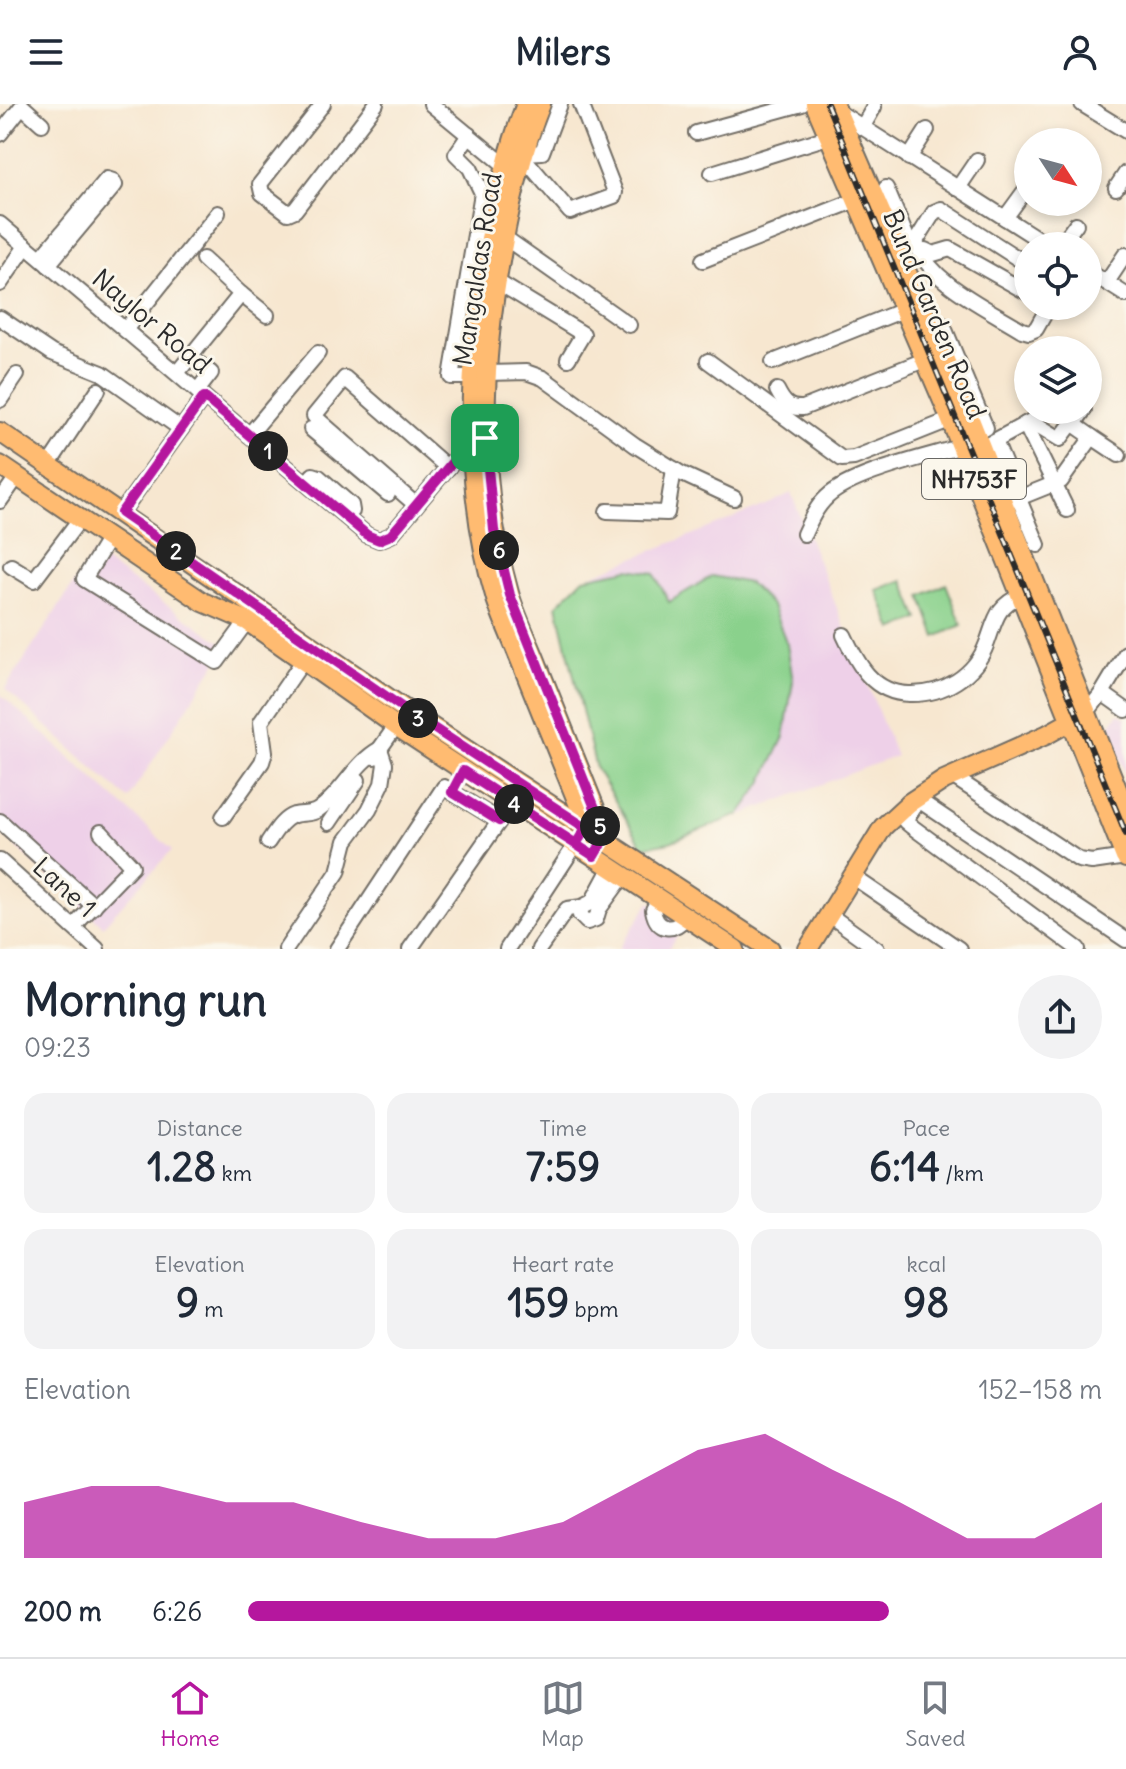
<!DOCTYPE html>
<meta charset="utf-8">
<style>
:root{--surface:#fff;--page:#f2f2f3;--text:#1f2937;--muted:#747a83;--line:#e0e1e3;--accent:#b5179e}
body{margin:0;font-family:Delius,sans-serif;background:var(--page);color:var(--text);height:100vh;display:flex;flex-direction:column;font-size:30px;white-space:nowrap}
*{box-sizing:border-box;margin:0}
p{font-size:26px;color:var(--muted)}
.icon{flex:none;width:44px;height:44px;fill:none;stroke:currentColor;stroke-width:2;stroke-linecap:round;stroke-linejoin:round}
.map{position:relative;height:845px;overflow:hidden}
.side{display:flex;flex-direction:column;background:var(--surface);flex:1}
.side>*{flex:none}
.needle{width:52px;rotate:126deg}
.tools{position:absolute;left:1014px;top:24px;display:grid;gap:16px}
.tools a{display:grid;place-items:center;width:88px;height:88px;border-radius:50%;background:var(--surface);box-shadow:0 4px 12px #0003;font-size:40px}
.pin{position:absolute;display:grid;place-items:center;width:68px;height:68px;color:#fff;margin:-34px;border-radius:16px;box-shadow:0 4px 12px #0006}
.km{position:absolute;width:40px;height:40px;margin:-20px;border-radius:50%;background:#222;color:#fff;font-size:22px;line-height:40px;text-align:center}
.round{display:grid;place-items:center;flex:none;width:84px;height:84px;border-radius:42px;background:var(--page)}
.summary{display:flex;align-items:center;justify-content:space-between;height:136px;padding:0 24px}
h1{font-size:44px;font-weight:700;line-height:60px}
.stats{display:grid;grid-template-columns:repeat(3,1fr);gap:12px;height:136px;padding:8px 24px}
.stats div{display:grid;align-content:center;border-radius:20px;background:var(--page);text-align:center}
.stats b{font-size:40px;font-weight:700}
.stats small{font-size:22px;font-weight:400}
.stats p{font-size:22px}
.chart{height:224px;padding:16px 24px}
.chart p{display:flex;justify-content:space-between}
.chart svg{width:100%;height:144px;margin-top:8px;fill:var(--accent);opacity:.7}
ul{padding:0 24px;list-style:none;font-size:26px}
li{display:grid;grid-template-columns:128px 96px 1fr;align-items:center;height:60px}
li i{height:20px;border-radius:10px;background:var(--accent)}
header{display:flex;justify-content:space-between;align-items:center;height:104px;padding:0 24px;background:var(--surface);font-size:36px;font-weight:700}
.tabs{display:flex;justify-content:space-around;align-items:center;height:112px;border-top:2px solid var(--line);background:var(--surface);font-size:22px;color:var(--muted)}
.tabs a{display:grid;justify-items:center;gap:4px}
.tabs .current{color:var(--accent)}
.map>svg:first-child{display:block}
.built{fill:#eed0e8}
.green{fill:#8ad18c;stroke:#5a7e5c;stroke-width:2}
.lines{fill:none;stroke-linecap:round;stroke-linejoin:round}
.minor-casing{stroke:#726d65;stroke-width:18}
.major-casing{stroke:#726d65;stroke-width:22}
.highway-casing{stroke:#726d65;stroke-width:24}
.minor{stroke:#fff;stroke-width:14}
.major{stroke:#ffbb71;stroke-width:18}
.highway{stroke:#ffbb71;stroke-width:20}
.rail-casing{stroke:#2b2b2b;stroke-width:6}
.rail{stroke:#fbf7ec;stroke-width:3;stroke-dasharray:9;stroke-linecap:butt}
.route-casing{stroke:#fff;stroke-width:16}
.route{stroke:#b5179e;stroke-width:10}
.labels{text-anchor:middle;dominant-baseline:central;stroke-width:6;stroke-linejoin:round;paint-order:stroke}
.shield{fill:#fbf7ec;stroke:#696865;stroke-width:2}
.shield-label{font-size:24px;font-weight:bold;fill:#2b2b2b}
.street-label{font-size:26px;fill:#2b2b2b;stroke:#fbf7ec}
</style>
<header><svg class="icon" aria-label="menu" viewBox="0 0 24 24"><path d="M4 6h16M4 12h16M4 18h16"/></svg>Milers<svg class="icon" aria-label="person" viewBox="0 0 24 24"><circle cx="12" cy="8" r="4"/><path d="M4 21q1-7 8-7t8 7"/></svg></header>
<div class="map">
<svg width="1126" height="845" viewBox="0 0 1126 845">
<rect width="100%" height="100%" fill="#fbf7ec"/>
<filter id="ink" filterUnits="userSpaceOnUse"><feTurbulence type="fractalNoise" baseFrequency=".0125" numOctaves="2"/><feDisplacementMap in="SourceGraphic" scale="16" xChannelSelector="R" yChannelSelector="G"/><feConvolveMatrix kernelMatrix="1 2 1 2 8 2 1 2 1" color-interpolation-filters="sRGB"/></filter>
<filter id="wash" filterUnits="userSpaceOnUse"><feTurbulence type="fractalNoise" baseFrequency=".006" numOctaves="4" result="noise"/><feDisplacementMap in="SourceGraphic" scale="32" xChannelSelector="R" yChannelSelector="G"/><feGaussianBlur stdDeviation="1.8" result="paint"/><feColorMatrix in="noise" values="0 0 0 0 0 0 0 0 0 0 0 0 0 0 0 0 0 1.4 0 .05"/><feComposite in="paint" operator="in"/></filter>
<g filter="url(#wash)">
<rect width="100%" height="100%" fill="#f7e7d0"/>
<g class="built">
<polygon points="791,389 896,652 670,738 643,743 596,665 557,501 584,474 771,399"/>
<polygon points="93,450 227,542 128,695 5,585"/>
<polygon points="0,590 172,746 103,822 0,728"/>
<polygon points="1119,609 1126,614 1126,671 1108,625"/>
<polygon points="650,798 684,822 668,845 618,845"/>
</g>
<g class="green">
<polygon points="629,465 654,469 669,498 712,472 749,479 772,502 787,540 793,577 784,633 762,679 739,711 670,738 643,743 596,665 557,501 584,474"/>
<polygon points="903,476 919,515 893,526 877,486"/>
<polygon points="946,480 962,521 936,533 921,492"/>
</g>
</g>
<g filter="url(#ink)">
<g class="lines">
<defs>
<g id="minor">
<polyline points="323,0 260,80 262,89 288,109 295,106 376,0"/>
<polyline points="431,0 506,62 515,64"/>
<polyline points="1082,0 1126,27"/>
<polyline points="837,7 1049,142"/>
<polyline points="862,24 874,3"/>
<polyline points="696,29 802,0"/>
<polyline points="0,30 22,2 42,20"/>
<polyline points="469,31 456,50 470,64 482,89 451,273 472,273"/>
<polyline points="524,49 542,48 560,0"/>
<polyline points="523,53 570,108 614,92 615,88 581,0"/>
<polyline points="909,54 927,26"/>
<polyline points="712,69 831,32"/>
<polyline points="886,84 907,134"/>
<polyline points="958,84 977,56"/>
<polyline points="1116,84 1126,69"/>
<polyline points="1005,114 1024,88"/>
<polyline points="0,120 367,431 379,436 391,431 471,336 476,335"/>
<polyline points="504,133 629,221"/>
<polyline points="1060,142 1076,120"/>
<polyline points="919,148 925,146 933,150 950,145 1028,189"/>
<polyline points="41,154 107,75 113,77 115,81 48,161"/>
<polyline points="703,156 859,95"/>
<path d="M1028,161L941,105L934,108L916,137C926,177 989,205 1022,226L1029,228L1036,225L1049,202"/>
<polyline points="1088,167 1126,191"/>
<polyline points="496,177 583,230 568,255"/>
<polyline points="1107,178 1125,151"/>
<polyline points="0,180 26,142"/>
<polyline points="241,190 267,211"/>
<polyline points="0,214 52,249 102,269 181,325"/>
<polyline points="930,221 937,219 943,221 986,324"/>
<polyline points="125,226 218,109"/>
<polyline points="190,253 211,269 197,287"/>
<polyline points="708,257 842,355 854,354 952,315"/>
<polyline points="773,258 906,205"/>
<polyline points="177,269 241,190 203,155"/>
<polyline points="486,269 526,268 543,274 635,341 680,369 734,394"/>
<path d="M777,286C783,298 788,305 803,304L927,255"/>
<polyline points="0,296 17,271"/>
<polyline points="1025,320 1067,406"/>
<polyline points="1074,320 1084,306"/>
<polyline points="311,325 388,390"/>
<polyline points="249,331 318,249"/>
<polyline points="1092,333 1119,351"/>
<polyline points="995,337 1038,441"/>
<polyline points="980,345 1031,317 1060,335 1072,319 1092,333 1061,377 1001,401"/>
<polyline points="49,360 98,286"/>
<polyline points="306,379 313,371 319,373 351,401 352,407 346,413"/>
<polyline points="0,397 17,373"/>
<polyline points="416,401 314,312 345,274 448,364"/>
<polyline points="607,407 667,409 674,365"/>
<polyline points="121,409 204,293"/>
<path d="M804,430C810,417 816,403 827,393C852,369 927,353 962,342"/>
<polyline points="109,434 84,475 217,558 247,517"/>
<polyline points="11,462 34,476 80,415"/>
<path d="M844,531C858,561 873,589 909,590C943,591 975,572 987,539C996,515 996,502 1022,491"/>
<polyline points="1102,589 1126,606"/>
<polyline points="1087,608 1102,589 1126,549"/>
<polyline points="374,653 396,622"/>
<polyline points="952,672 1079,756 1092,758 1126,753"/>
<polyline points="223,713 262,658 265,648 261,618 303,557"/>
<polyline points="0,717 94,802"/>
<polyline points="329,719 358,676"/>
<path d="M268,738C275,728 282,715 294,711C301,709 311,711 318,706C342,690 354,659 380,645L385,660L382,680L369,706L346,737L338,768L286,845"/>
<polyline points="0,757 97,845"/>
<polyline points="611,763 592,798 582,803 580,811 587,818 596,815 599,805 624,771"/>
<polyline points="852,772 959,845"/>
<path d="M659,794L653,806C657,828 674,828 686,813"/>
<polyline points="828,810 877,845"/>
<polyline points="73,823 132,762 101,728"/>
<polyline points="337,845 444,683 499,717"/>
<polyline points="410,845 512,699"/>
<polyline points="507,845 576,740"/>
<polyline points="539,845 567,805 582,803"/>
<polyline points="1078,845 911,722 905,717 917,699 923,699 1126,836"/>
</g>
<g id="major">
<path d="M526,0C507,47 497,97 488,146C467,261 462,381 496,495C504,519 516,544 525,568C545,617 564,665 584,714L586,724L584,728"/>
<path d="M541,0C522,47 511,96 502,146C481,261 477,376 509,489C516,514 529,538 538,562C558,611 577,660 597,709L604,735L603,738"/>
<polyline points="0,328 406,606 770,845"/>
<polyline points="0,361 203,498 247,517 396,622 735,845"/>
<polyline points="808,845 883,723 909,699 944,676 1046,631 1082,611"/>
</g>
<g id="highway">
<polyline points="816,0 947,304 1126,753"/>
<polyline points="833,0 962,298 1126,710"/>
</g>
</defs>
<use href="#minor" class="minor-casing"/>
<use href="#major" class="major-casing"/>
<use href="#highway" class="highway-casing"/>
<use href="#minor" class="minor"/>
<use href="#major" class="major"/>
<use href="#highway" class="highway"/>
<defs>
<polyline id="rail" points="827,0 1126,730"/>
</defs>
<use href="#rail" class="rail-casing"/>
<use href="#rail" class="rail"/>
</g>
</g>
<g class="lines" filter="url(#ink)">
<defs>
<path id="route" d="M485,334L471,336L391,431L379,436L367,431L204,293L121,409L406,606L586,724L576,740L463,667L452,688L499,717L512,699C539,717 566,734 594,752L604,735L597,709L510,491L494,426L485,334"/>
</defs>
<use href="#route" class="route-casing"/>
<use href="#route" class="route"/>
</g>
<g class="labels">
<rect class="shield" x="922" y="355" width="104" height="40" rx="6"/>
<g class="shield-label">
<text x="974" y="375">NH753F</text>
</g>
<g class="street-label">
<text transform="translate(477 165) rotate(-81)">Mangaldas Road</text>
<text transform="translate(935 210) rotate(67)">Bund Garden Road</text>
<text transform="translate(152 217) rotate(40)">Naylor Road</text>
<text transform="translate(65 783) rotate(42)">Lane 1</text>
</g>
</g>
</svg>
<div class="tools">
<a><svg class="needle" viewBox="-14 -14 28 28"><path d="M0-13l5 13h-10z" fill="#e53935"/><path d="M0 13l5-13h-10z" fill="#747a83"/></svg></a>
<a><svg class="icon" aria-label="locate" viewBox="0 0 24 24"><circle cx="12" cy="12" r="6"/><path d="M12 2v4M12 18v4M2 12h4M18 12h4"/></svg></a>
<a><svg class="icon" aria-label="layers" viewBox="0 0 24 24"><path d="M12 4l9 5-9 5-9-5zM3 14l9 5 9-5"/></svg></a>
</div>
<div class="pin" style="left:485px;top:334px;background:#1e9e55"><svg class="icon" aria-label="arrive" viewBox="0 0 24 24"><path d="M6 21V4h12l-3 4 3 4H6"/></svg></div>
<b class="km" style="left:268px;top:347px">1</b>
<b class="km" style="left:176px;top:447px">2</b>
<b class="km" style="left:418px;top:614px">3</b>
<b class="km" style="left:514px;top:700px">4</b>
<b class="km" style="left:600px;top:722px">5</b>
<b class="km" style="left:499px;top:446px">6</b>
</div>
<section class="side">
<div class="summary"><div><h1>Morning run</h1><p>09:23</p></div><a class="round"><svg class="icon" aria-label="share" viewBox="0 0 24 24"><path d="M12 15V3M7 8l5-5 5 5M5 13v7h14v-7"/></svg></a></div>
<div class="stats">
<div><p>Distance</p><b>1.28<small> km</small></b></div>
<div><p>Time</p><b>7:59</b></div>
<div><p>Pace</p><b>6:14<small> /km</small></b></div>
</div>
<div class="stats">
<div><p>Elevation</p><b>9<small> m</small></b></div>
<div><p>Heart rate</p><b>159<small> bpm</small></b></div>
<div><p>kcal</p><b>98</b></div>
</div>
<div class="chart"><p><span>Elevation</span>152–158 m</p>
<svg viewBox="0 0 160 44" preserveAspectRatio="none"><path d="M0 44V27L10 22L20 22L30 27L40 27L50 33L60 38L70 38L80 33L90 22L100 11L110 6L120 17L130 27L140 38L150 38L160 27V44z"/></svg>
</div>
<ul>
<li><b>200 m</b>6:26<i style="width:75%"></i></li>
</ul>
</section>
<nav class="tabs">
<a class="current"><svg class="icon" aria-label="home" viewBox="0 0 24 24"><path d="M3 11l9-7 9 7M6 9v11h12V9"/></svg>Home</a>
<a><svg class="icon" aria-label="map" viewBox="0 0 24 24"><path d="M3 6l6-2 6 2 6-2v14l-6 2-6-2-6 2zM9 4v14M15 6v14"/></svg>Map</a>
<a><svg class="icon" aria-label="saved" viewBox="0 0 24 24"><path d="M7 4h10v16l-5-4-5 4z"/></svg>Saved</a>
</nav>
